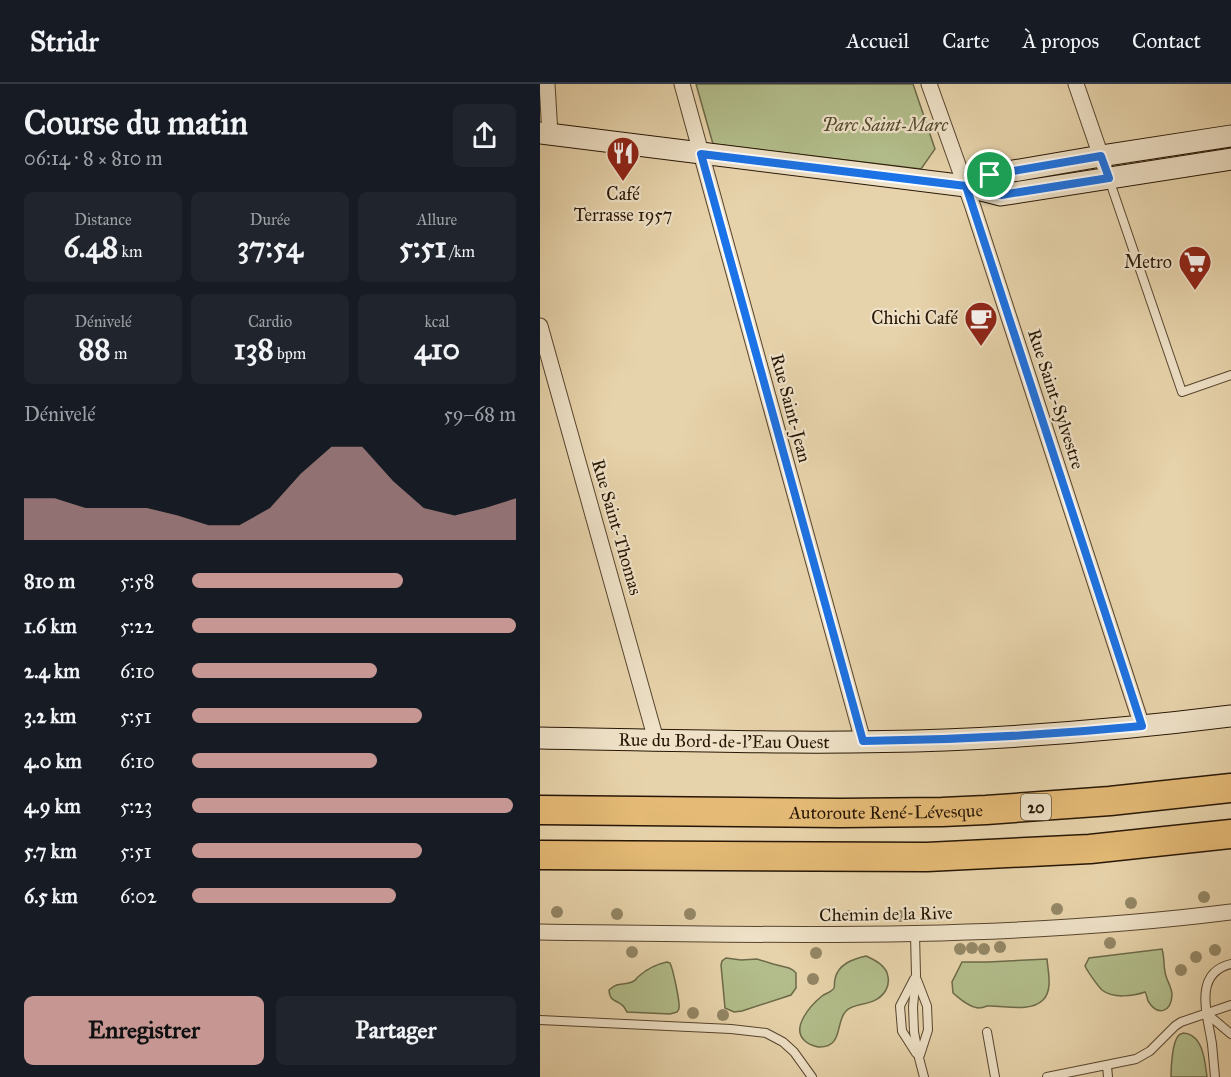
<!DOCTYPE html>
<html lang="fr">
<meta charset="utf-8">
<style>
:root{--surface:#171b24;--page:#20242c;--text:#f1f3f6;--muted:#9ea1a6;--line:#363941;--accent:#c59692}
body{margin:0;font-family:"IM FELL Great Primer",serif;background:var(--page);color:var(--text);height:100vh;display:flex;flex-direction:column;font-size:22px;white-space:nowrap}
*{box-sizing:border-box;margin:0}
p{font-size:20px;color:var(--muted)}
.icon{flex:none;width:33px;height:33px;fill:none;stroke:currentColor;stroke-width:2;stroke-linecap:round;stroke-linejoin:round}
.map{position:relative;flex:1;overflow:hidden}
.details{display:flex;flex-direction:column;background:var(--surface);width:540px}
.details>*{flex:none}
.pin{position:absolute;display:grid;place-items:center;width:51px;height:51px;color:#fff;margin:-26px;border:3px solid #fff;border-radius:50%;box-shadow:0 2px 6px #0007}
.round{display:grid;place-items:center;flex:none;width:63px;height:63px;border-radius:9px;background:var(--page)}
.head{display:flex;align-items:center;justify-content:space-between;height:102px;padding:0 24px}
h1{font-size:33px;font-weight:700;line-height:45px}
.stats{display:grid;grid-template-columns:repeat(3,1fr);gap:9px;height:102px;padding:6px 24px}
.stats div{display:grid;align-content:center;border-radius:9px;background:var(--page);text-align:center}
.stats b{font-size:30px;font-weight:700}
.stats small{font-size:16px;font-weight:400}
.stats p{font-size:16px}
.chart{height:168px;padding:12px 24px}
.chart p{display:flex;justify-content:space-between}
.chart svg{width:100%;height:108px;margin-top:6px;fill:var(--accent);opacity:.7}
.action{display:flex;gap:12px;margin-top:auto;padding:12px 24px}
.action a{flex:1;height:69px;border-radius:9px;background:var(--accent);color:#111;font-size:24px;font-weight:700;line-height:69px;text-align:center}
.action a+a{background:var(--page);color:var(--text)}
ul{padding:0 24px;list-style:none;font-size:20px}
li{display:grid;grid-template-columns:96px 72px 1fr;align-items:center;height:45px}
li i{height:15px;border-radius:8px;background:var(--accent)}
header{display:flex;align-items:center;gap:36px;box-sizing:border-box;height:84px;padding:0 30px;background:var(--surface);border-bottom:2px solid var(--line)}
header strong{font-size:28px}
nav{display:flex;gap:33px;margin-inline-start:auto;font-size:21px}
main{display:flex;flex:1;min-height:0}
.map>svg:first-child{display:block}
.green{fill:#b2bd8b;stroke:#6c6a48;stroke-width:1.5}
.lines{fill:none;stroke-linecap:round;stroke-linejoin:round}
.lane-casing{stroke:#57452e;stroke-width:10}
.street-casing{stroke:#57452e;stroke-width:17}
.secondary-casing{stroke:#271605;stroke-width:23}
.highway-casing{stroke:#271605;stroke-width:31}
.lane{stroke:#efe2c8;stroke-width:8}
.street{stroke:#efe2c8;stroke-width:15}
.secondary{stroke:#efe2c8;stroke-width:21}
.highway{stroke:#e4ba76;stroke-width:28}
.tree{fill:#948766}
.route-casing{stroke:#fff;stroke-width:12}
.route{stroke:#1a73e8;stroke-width:8}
.labels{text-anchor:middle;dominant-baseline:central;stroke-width:4.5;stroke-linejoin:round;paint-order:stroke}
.shield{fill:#efe2c8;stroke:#635340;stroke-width:1.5}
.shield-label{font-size:16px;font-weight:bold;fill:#271605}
.park-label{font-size:18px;font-style:italic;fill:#51482d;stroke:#efe2c8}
.poi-label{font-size:18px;fill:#271605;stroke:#efe2c8;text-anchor:end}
.street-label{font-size:18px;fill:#271605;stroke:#efe2c8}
</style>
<header>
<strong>Stridr</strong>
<nav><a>Accueil</a><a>Carte</a><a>À propos</a><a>Contact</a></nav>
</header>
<main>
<section class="details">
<div class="head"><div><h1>Course du matin</h1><p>06:14 · 8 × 810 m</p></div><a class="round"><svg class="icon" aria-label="share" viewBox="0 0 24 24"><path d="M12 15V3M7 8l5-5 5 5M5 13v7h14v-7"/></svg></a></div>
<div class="stats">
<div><p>Distance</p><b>6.48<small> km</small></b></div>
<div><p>Durée</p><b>37:54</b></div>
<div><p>Allure</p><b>5:51<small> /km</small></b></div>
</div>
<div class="stats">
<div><p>Dénivelé</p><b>88<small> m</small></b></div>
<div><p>Cardio</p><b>138<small> bpm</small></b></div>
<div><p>kcal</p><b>410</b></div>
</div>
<div class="chart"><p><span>Dénivelé</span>59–68 m</p>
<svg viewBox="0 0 160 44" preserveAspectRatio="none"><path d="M0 44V27L10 27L20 31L30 31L40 31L50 34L60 38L70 38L80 31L90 17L100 6L110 6L120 20L130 31L140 34L150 31L160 27V44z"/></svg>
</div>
<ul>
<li><b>810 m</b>5:58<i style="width:65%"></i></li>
<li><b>1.6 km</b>5:22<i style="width:100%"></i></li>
<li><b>2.4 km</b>6:10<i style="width:57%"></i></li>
<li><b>3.2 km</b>5:51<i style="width:71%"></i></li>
<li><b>4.0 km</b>6:10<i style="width:57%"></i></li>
<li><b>4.9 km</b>5:23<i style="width:99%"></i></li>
<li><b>5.7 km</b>5:51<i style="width:71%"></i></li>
<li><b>6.5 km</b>6:02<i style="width:63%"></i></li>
</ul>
<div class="action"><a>Enregistrer</a><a>Partager</a></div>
</section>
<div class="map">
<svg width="691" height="993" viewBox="0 0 691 993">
<rect width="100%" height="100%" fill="#e7d3ab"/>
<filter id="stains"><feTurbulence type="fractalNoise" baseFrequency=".00333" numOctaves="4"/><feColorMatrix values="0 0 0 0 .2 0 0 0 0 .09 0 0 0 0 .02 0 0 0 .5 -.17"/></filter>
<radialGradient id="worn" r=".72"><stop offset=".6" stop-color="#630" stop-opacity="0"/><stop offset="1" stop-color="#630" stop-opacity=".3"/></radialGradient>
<g class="green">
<polygon points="156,0 373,0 395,65 381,85 173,60"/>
<path d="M622,865C625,875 623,883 626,892C628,899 632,904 632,911C631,928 618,933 608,917C608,917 606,909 605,908C594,912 573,915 562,906C557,901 548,888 545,882L549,874Z"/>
<path d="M326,872C335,876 347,882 348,893C349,898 348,902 346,906C335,924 316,917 306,927C295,938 304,964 278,963C274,962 268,960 265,957C250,944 271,921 282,912C286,909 292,908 294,904C295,901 294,898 295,895C298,880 313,875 326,872Z"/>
<polygon points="186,874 201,876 217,875 233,880 249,884 253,886 256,889 256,904 251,911 202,927 194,928 185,924 181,881 182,877"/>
<path d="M507,875C508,888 513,906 503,916C490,929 463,921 447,922C445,923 440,924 438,924C429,923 420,915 413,909L412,898L422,878H448Z"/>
<path d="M127,878L130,879C133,885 140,918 139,924C139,925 138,927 137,928L130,930L87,928C85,925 84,922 82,921C75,915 70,918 69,906C79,897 82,902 92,898C97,896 95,895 99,892C107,885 117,880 127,878Z"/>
<path d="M643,949C663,950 665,977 667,993H631C631,985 632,957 639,951C640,950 642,950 643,949Z"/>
</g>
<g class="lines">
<defs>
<g id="lane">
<polyline points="571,101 642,308 691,291"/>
<polyline points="375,850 376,891 373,923 374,948 379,974 384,993"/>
<polyline points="374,895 360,922 362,947 376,969"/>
<polyline points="377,896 387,922 388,946 380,971"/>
<polyline points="666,929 691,950"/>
<polyline points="0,936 191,945 226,949 243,958 254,968 272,993"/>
<polyline points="447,948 455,993"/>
<polyline points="567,982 568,993"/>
<polyline points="507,993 596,975 610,967 635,942 641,938 691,921"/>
<path d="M675,993C674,982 673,971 672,960C668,933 652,889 691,880"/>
</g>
<g id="street">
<polyline points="7,0 10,50"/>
<polyline points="142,0 323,657"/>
<polyline points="389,0 433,123 602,642"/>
<polyline points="536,0 564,81"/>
<polyline points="0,242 116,656"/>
<path d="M0,848C231,851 462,857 691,828"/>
</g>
<g id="secondary">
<polyline points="0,49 426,102 461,111 691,75"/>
<polyline points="426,102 450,91 561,72 691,52"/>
<path id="s1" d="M0,654C135,656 270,661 405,656C501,652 596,644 691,632"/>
</g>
<g id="highway">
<path id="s2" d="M0,726L300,729L402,728L446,726L570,717L691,704"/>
<polyline points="0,771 387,773 550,765 691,750"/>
</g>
</defs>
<use href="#lane" class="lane-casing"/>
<use href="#street" class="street-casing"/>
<use href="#secondary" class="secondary-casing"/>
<use href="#highway" class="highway-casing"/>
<use href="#lane" class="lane"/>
<use href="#street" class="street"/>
<use href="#secondary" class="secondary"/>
<use href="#highway" class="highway"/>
</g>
<g class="tree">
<circle cx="664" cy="813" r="6"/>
<circle cx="591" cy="819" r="6"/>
<circle cx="517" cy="825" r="6"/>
<circle cx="17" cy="828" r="6"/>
<circle cx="77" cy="830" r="6"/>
<circle cx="150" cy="830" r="6"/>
<circle cx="309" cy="832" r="6"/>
<circle cx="360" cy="832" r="6"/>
<circle cx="570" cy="859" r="6"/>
<circle cx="460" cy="863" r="6"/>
<circle cx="432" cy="864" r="6"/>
<circle cx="420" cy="865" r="6"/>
<circle cx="444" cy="865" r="6"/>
<circle cx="675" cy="866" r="6"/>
<circle cx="92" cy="868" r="6"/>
<circle cx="276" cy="869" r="6"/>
<circle cx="656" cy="873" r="6"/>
<circle cx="641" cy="886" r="6"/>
<circle cx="273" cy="895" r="6"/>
<circle cx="153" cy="929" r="6"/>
<circle cx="183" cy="931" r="6"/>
</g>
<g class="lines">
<defs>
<path id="route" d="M450,91L426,102L602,642C509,651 416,656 323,657L161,70L426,102L461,111L569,94L561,72L450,91"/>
</defs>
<use href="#route" class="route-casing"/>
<use href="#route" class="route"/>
</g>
<defs>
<symbol id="restaurant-pin" viewBox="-11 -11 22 30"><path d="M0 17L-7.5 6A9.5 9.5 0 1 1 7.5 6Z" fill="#8f2418" stroke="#efe2c8"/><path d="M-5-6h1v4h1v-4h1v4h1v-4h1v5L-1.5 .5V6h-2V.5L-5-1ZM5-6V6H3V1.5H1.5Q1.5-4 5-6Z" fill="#fff"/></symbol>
<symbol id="supermarket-pin" viewBox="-11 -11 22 30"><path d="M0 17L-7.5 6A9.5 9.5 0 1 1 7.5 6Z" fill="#8f2418" stroke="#efe2c8"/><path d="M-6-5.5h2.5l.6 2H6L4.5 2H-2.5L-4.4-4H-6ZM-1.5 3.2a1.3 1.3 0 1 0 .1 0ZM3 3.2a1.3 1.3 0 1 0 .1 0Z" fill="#fff"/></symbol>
<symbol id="cafe-pin" viewBox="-11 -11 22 30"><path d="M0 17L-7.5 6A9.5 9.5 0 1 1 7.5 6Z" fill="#8f2418" stroke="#efe2c8"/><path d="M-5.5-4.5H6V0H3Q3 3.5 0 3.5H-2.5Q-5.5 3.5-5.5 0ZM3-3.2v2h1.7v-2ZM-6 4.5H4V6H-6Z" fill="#fff"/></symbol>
</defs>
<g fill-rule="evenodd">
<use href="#restaurant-pin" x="64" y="50" width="38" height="52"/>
<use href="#supermarket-pin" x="636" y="159" width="38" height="52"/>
<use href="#cafe-pin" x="422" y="215" width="38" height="52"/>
</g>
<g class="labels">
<rect class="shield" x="481" y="710" width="30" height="26" rx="4.5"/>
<g class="shield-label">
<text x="496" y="723">20</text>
</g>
<g class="park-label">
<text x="345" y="41">Parc Saint-Marc</text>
</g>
<g class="poi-label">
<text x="83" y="110" text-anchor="middle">Café<tspan x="83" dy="21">Terrasse 1957</tspan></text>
<text x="632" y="178">Metro</text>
<text x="418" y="234">Chichi Café</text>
</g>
<g class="street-label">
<text transform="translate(516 315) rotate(72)">Rue Saint-Sylvestre</text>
<text transform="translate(251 324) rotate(75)">Rue Saint-Jean</text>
<text transform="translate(77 443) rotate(74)">Rue Saint-Thomas</text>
<text stroke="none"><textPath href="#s1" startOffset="184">Rue du Bord-de-l'Eau Ouest</textPath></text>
<text stroke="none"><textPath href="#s2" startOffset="346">Autoroute René-Lévesque</textPath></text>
<text transform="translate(346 830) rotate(-1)">Chemin de la Rive</text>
</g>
</g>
<rect width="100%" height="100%" filter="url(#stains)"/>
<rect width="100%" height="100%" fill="url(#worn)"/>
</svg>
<div class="pin" style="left:450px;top:91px;background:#1e9e55"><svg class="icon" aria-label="arrive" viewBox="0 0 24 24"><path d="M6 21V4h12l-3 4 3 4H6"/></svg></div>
</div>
</main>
